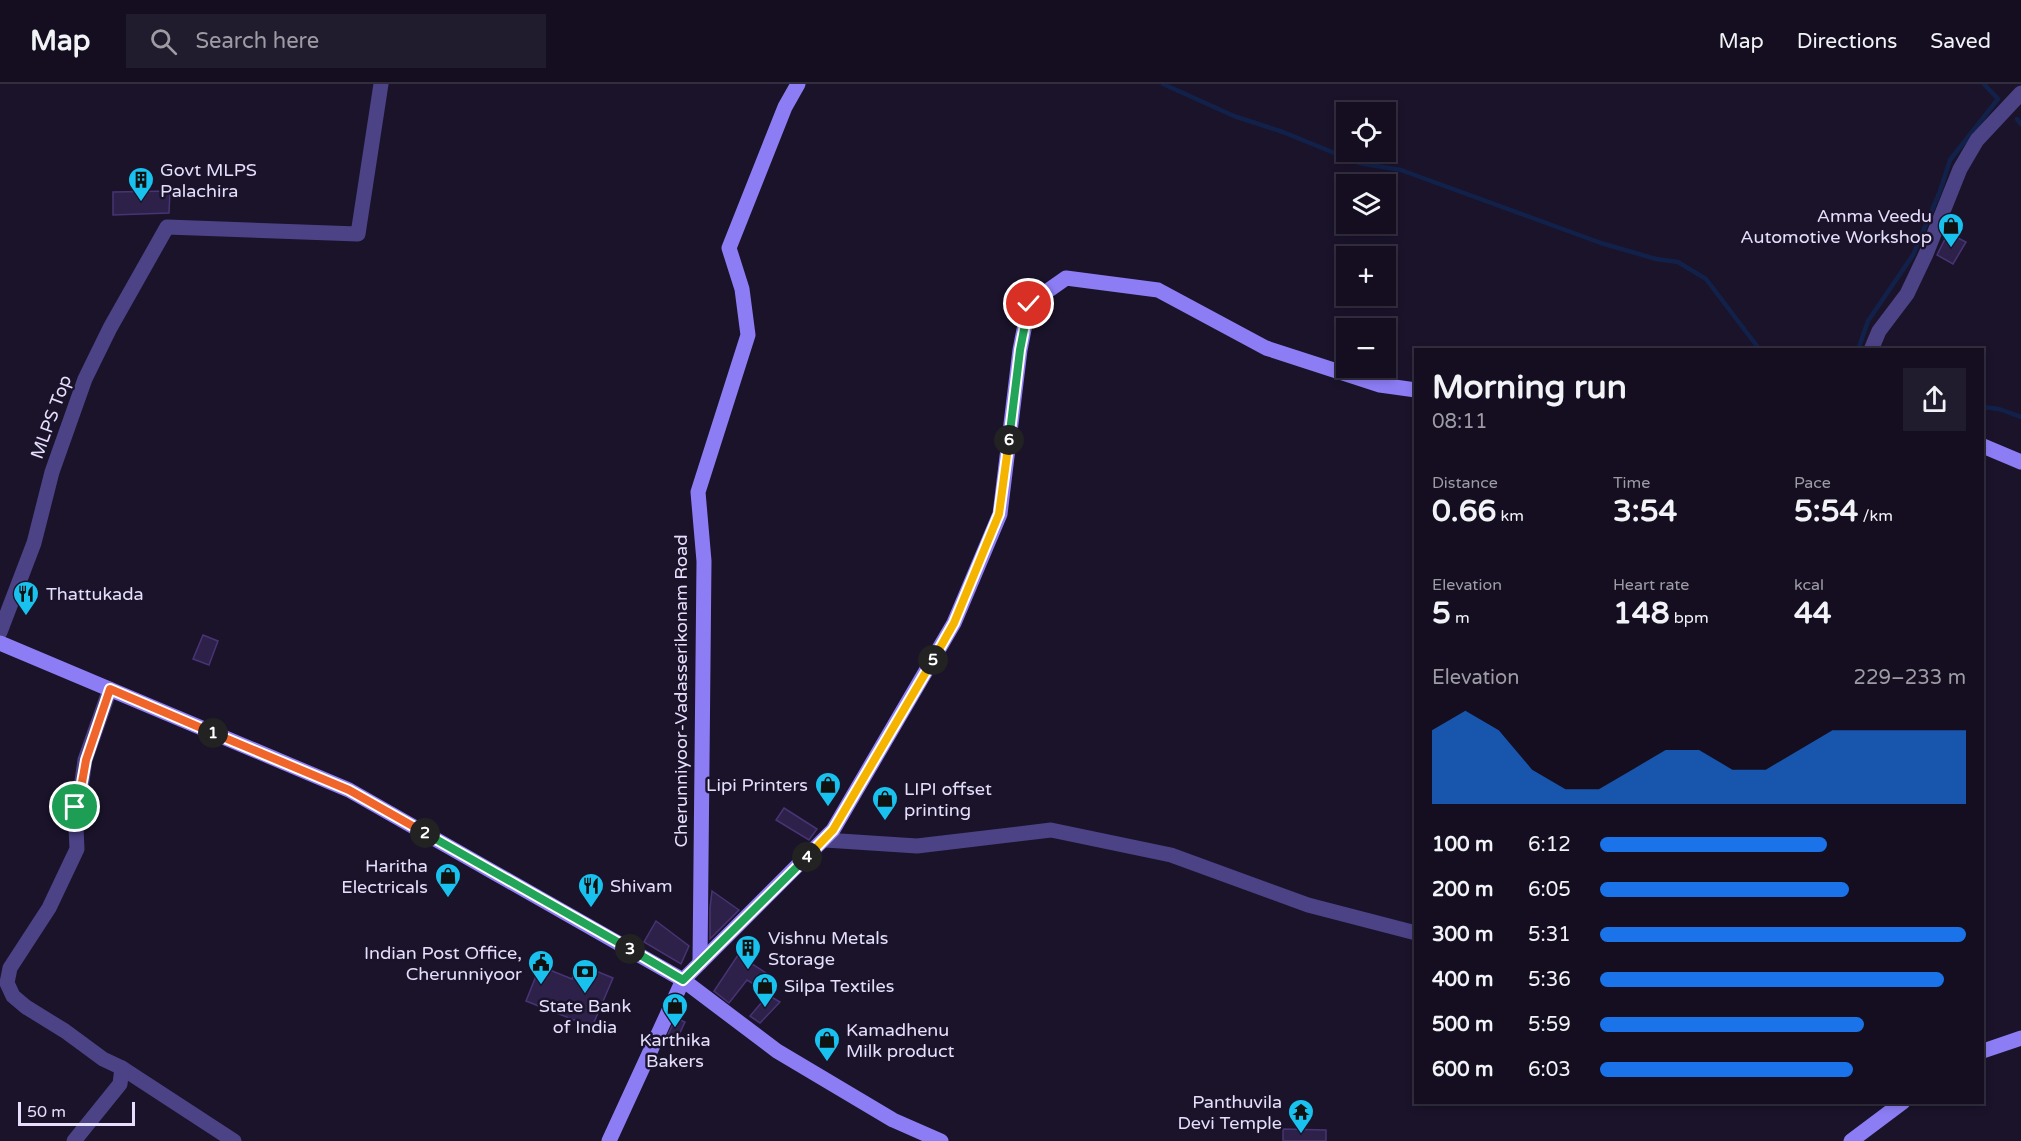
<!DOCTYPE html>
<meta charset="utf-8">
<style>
:root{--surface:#140e20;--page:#211c2d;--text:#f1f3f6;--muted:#9d9ca5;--line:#332e3e;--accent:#1a73e8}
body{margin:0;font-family:"Varela Round",sans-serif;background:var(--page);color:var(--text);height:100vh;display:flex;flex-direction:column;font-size:22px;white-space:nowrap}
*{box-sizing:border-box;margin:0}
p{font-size:20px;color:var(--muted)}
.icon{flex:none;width:33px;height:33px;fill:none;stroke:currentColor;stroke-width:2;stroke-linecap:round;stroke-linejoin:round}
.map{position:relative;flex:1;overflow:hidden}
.side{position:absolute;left:1414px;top:264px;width:570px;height:756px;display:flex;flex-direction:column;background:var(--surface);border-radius:0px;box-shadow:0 3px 9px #0003,0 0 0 2px var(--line)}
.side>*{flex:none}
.fabs{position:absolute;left:1336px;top:18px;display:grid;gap:12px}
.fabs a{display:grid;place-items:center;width:60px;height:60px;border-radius:0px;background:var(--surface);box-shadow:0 3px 9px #0003,0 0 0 2px var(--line);font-size:30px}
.scale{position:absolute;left:18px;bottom:15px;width:117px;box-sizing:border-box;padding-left:6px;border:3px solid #e5dffd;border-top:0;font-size:16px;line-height:21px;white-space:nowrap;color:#e5dffd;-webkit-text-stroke:4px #1a132a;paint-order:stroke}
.pin{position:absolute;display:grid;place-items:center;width:51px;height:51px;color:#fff;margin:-26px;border:3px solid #fff;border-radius:50%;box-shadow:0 2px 6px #0007}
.km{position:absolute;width:30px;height:30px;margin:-15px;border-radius:50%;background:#222;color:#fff;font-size:16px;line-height:30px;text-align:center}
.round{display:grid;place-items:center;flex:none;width:63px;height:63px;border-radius:0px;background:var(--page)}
.headline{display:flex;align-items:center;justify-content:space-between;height:102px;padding:0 18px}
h1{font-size:33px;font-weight:700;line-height:45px}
.figures{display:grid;grid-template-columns:repeat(3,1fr);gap:9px;height:102px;padding:6px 18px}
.figures div{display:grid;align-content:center}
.figures b{font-size:30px;font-weight:700}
.figures small{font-size:16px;font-weight:400}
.figures p{font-size:16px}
.chart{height:168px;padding:12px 18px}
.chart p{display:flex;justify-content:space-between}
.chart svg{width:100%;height:108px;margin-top:6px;fill:var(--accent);opacity:.7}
ul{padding:0 18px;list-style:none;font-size:20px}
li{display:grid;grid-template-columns:96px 72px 1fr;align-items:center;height:45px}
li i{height:15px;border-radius:8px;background:var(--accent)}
header{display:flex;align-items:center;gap:36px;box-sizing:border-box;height:84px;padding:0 30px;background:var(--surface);border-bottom:2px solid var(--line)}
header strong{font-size:28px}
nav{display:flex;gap:33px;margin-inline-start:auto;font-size:21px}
.search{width:420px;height:54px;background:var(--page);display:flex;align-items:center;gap:15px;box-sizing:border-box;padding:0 21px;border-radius:0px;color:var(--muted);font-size:22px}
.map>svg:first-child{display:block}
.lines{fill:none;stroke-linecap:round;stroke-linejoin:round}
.stream{stroke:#12214a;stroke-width:4.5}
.building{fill:#2d214a;stroke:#483474;stroke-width:1.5}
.street{stroke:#4c4286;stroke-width:15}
.secondary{stroke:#8d7df5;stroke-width:15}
.split-1-casing{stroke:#fff;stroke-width:12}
.split-2-casing{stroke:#fff;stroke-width:12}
.split-3-casing{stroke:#fff;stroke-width:12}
.split-4-casing{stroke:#fff;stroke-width:12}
.split-5-casing{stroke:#fff;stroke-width:12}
.split-6-casing{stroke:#fff;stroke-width:12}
.split-7-casing{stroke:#fff;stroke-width:12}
.split-1{stroke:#f0652b;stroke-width:8}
.split-2{stroke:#f0652b;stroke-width:8}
.split-3{stroke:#22a559;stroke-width:8}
.split-4{stroke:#22a559;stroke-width:8}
.split-5{stroke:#f5b400;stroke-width:8}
.split-6{stroke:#f5b400;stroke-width:8}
.split-7{stroke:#22a559;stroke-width:8}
.labels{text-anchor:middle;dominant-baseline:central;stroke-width:5;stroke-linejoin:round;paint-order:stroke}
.poi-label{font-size:18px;fill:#e5dffd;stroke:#1a132a;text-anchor:start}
.street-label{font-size:18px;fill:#e5dffd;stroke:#1a132a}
</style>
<header>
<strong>Map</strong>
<div class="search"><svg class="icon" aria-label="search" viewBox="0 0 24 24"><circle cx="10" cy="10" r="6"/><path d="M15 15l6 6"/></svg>Search here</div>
<nav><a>Map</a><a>Directions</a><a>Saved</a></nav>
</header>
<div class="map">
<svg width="2021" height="1057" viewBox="0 0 2021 1057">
<rect width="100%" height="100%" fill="#1a132a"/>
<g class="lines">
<g class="stream">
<polyline points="1163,0 1234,32 1283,48 1359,79 1401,86 1601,159 1656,175 1678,178 1706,195 1760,266"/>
<polyline points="2017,35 2021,40"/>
<polyline points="1858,266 1868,237 1913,171 1940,107 1950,76 1998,15 1984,0"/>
<polyline points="1983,323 1999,325 2021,333"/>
</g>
</g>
<g class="building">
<polygon points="170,107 169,129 113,131 113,108"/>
<polygon points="1948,149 1966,158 1953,180 1937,171"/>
<polygon points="203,551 218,557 209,581 193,575"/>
<polygon points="784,724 817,745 809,756 776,736"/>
<polygon points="712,807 739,826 710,855 710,824"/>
<polygon points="656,837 689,862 681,880 644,858"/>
<polygon points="738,871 766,889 757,902 747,896 729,919 714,907"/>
<polygon points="579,880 613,894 592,943 526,917 540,882 572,895"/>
<polygon points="768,911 780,918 760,939 750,932"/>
<polygon points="676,934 685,938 676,957 667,953"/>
<polygon points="1283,1045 1326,1046 1326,1057 1283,1057"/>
</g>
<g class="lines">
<g class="street">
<polyline points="1871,266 1879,247 1907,210 1926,170 1960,85 1977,56 2021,9"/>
<polyline points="0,548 34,459 52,388 85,295 110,244 167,143 358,150 381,0"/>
<polyline points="825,756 917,762 1051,746 1171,771 1308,821 1416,849"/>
<polyline points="122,984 234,1057"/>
<polyline points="74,1057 120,1000 122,984 103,975 65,947 26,923 13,912 7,899 10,884 49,824 77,765 75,723 81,704 85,676 110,605"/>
</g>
<g class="secondary">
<polyline points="1983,362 2021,378"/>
<polyline points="0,559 349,706 683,896 777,967 893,1036 941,1057"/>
<polyline points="700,879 704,477 698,408 748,251 742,205 729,164 785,23 798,0"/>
<polyline points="1983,967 2021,954"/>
<polyline points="609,1057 683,896 833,746 954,539 1000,430 1020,266 1029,220 1066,194 1158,206 1266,264 1380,301 1416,306"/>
<polyline points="1851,1057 1903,1018"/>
</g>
</g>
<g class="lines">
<defs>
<polyline id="split-1" points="75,723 81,704 86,676 110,605 213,649"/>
<polyline id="split-2" points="213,649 349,706 425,749"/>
<polyline id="split-3" points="425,749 630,865"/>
<polyline id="split-4" points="630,865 683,896 807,773"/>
<polyline id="split-5" points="807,773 833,746 933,576"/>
<polyline id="split-6" points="933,576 954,539 999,430 1009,356"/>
<polyline id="split-7" points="1009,356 1020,266 1029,220"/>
</defs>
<use href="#split-1" class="split-1-casing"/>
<use href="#split-2" class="split-2-casing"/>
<use href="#split-3" class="split-3-casing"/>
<use href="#split-4" class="split-4-casing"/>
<use href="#split-5" class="split-5-casing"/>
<use href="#split-6" class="split-6-casing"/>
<use href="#split-7" class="split-7-casing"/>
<use href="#split-1" class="split-1"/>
<use href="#split-2" class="split-2"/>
<use href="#split-3" class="split-3"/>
<use href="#split-4" class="split-4"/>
<use href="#split-5" class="split-5"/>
<use href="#split-6" class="split-6"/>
<use href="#split-7" class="split-7"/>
</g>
<defs>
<symbol id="building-pin" viewBox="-11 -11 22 30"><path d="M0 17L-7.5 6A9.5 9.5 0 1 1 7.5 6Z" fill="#19c2ee" stroke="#1a132a"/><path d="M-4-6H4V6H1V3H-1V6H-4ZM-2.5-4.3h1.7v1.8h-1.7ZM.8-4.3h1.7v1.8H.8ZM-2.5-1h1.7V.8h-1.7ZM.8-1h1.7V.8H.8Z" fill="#111"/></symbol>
<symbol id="shop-pin" viewBox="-11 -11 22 30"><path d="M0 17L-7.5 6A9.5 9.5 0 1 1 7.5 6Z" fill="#19c2ee" stroke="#1a132a"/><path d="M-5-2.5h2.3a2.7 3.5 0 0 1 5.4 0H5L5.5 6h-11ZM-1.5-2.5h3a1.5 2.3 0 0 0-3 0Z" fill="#111"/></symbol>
<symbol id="restaurant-pin" viewBox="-11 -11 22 30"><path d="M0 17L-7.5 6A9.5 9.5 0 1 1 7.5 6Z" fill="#19c2ee" stroke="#1a132a"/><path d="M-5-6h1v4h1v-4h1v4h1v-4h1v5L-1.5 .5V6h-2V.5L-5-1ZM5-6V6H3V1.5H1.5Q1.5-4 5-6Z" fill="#111"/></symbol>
<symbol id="civic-pin" viewBox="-11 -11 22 30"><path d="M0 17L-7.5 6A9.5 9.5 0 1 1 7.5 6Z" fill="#19c2ee" stroke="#1a132a"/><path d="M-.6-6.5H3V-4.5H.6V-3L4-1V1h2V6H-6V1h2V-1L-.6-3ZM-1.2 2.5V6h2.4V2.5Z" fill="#111"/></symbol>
<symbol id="bank-pin" viewBox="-11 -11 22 30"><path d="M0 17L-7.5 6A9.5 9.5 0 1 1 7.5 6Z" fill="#19c2ee" stroke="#1a132a"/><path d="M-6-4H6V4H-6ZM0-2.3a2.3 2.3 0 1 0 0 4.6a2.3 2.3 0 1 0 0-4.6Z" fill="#111"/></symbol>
<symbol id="temple-pin" viewBox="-11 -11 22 30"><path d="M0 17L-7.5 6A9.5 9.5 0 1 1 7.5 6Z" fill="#19c2ee" stroke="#1a132a"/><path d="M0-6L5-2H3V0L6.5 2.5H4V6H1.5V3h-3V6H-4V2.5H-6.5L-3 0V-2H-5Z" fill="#111"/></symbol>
</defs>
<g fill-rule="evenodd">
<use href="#building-pin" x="126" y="81" width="30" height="40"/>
<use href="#shop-pin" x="1936" y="127" width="30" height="40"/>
<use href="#restaurant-pin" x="11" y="495" width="30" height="40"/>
<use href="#shop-pin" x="813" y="686" width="30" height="40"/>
<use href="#shop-pin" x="870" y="700" width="30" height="40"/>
<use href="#shop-pin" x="433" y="777" width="30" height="40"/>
<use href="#restaurant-pin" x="576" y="787" width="30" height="40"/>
<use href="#building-pin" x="733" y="849" width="30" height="40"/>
<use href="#civic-pin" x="526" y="864" width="30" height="40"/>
<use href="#bank-pin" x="570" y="873" width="30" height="40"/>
<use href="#shop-pin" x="750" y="887" width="30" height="40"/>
<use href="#shop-pin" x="660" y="907" width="30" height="40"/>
<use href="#shop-pin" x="812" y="941" width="30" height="40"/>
<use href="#temple-pin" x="1286" y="1013" width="30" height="40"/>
</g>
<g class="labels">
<g class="poi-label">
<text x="160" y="86">Govt MLPS<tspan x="160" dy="21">Palachira</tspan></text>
<text x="1932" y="132" text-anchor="end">Amma Veedu<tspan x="1932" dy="21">Automotive Workshop</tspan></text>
<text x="46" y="510">Thattukada</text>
<text x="808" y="701" text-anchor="end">Lipi Printers</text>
<text x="904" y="705">LIPI offset<tspan x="904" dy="21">printing</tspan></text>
<text x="428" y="782" text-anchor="end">Haritha<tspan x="428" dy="21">Electricals</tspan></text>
<text x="610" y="802">Shivam</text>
<text x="768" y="854">Vishnu Metals<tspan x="768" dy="21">Storage</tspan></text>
<text x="522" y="869" text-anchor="end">Indian Post Office,<tspan x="522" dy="21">Cherunniyoor</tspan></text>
<text x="784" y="902">Silpa Textiles</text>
<text x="585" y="922" text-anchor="middle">State Bank<tspan x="585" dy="21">of India</tspan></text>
<text x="846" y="946">Kamadhenu<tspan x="846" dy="21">Milk product</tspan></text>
<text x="675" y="956" text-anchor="middle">Karthika<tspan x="675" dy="21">Bakers</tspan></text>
<text x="1282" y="1018" text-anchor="end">Panthuvila<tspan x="1282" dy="21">Devi Temple</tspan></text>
</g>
<g class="street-label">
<text transform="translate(51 333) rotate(-70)">MLPS Top</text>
<text transform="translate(681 607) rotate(-90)">Cherunniyoor-Vadasserikonam Road</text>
</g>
</g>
</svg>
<div class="fabs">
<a><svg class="icon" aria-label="locate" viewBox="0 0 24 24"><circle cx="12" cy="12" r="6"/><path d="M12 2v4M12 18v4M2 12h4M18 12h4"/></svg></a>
<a><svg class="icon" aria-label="layers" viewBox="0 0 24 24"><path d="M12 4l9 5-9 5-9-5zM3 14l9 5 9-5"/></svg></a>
<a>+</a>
<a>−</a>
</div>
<div class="scale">50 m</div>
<div class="pin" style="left:75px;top:723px;background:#1e9e55"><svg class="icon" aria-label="arrive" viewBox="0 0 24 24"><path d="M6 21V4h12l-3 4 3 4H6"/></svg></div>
<div class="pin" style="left:1029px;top:220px;background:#d93025"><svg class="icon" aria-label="check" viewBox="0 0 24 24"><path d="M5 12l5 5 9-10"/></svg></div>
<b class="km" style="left:213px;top:649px">1</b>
<b class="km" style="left:425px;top:749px">2</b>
<b class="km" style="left:630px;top:865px">3</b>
<b class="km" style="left:807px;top:773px">4</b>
<b class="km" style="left:933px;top:576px">5</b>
<b class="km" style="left:1009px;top:356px">6</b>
<section class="side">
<div class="headline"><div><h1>Morning run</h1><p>08:11</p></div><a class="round"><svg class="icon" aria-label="share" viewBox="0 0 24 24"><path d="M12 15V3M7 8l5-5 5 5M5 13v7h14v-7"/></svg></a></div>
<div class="figures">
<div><p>Distance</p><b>0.66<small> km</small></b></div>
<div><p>Time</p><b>3:54</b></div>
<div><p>Pace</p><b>5:54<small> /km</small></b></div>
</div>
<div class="figures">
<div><p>Elevation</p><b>5<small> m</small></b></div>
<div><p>Heart rate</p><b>148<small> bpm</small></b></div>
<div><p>kcal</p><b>44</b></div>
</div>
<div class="chart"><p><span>Elevation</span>229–233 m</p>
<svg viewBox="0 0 160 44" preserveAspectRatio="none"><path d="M0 44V14L10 6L20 14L30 30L40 38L50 38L60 30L70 22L80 22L90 30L100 30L110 22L120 14L130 14L140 14L150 14L160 14V44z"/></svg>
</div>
<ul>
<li><b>100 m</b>6:12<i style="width:62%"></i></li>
<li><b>200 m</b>6:05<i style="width:68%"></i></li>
<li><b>300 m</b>5:31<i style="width:100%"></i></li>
<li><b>400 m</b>5:36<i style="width:94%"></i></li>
<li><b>500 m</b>5:59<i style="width:72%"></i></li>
<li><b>600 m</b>6:03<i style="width:69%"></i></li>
</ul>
</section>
</div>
